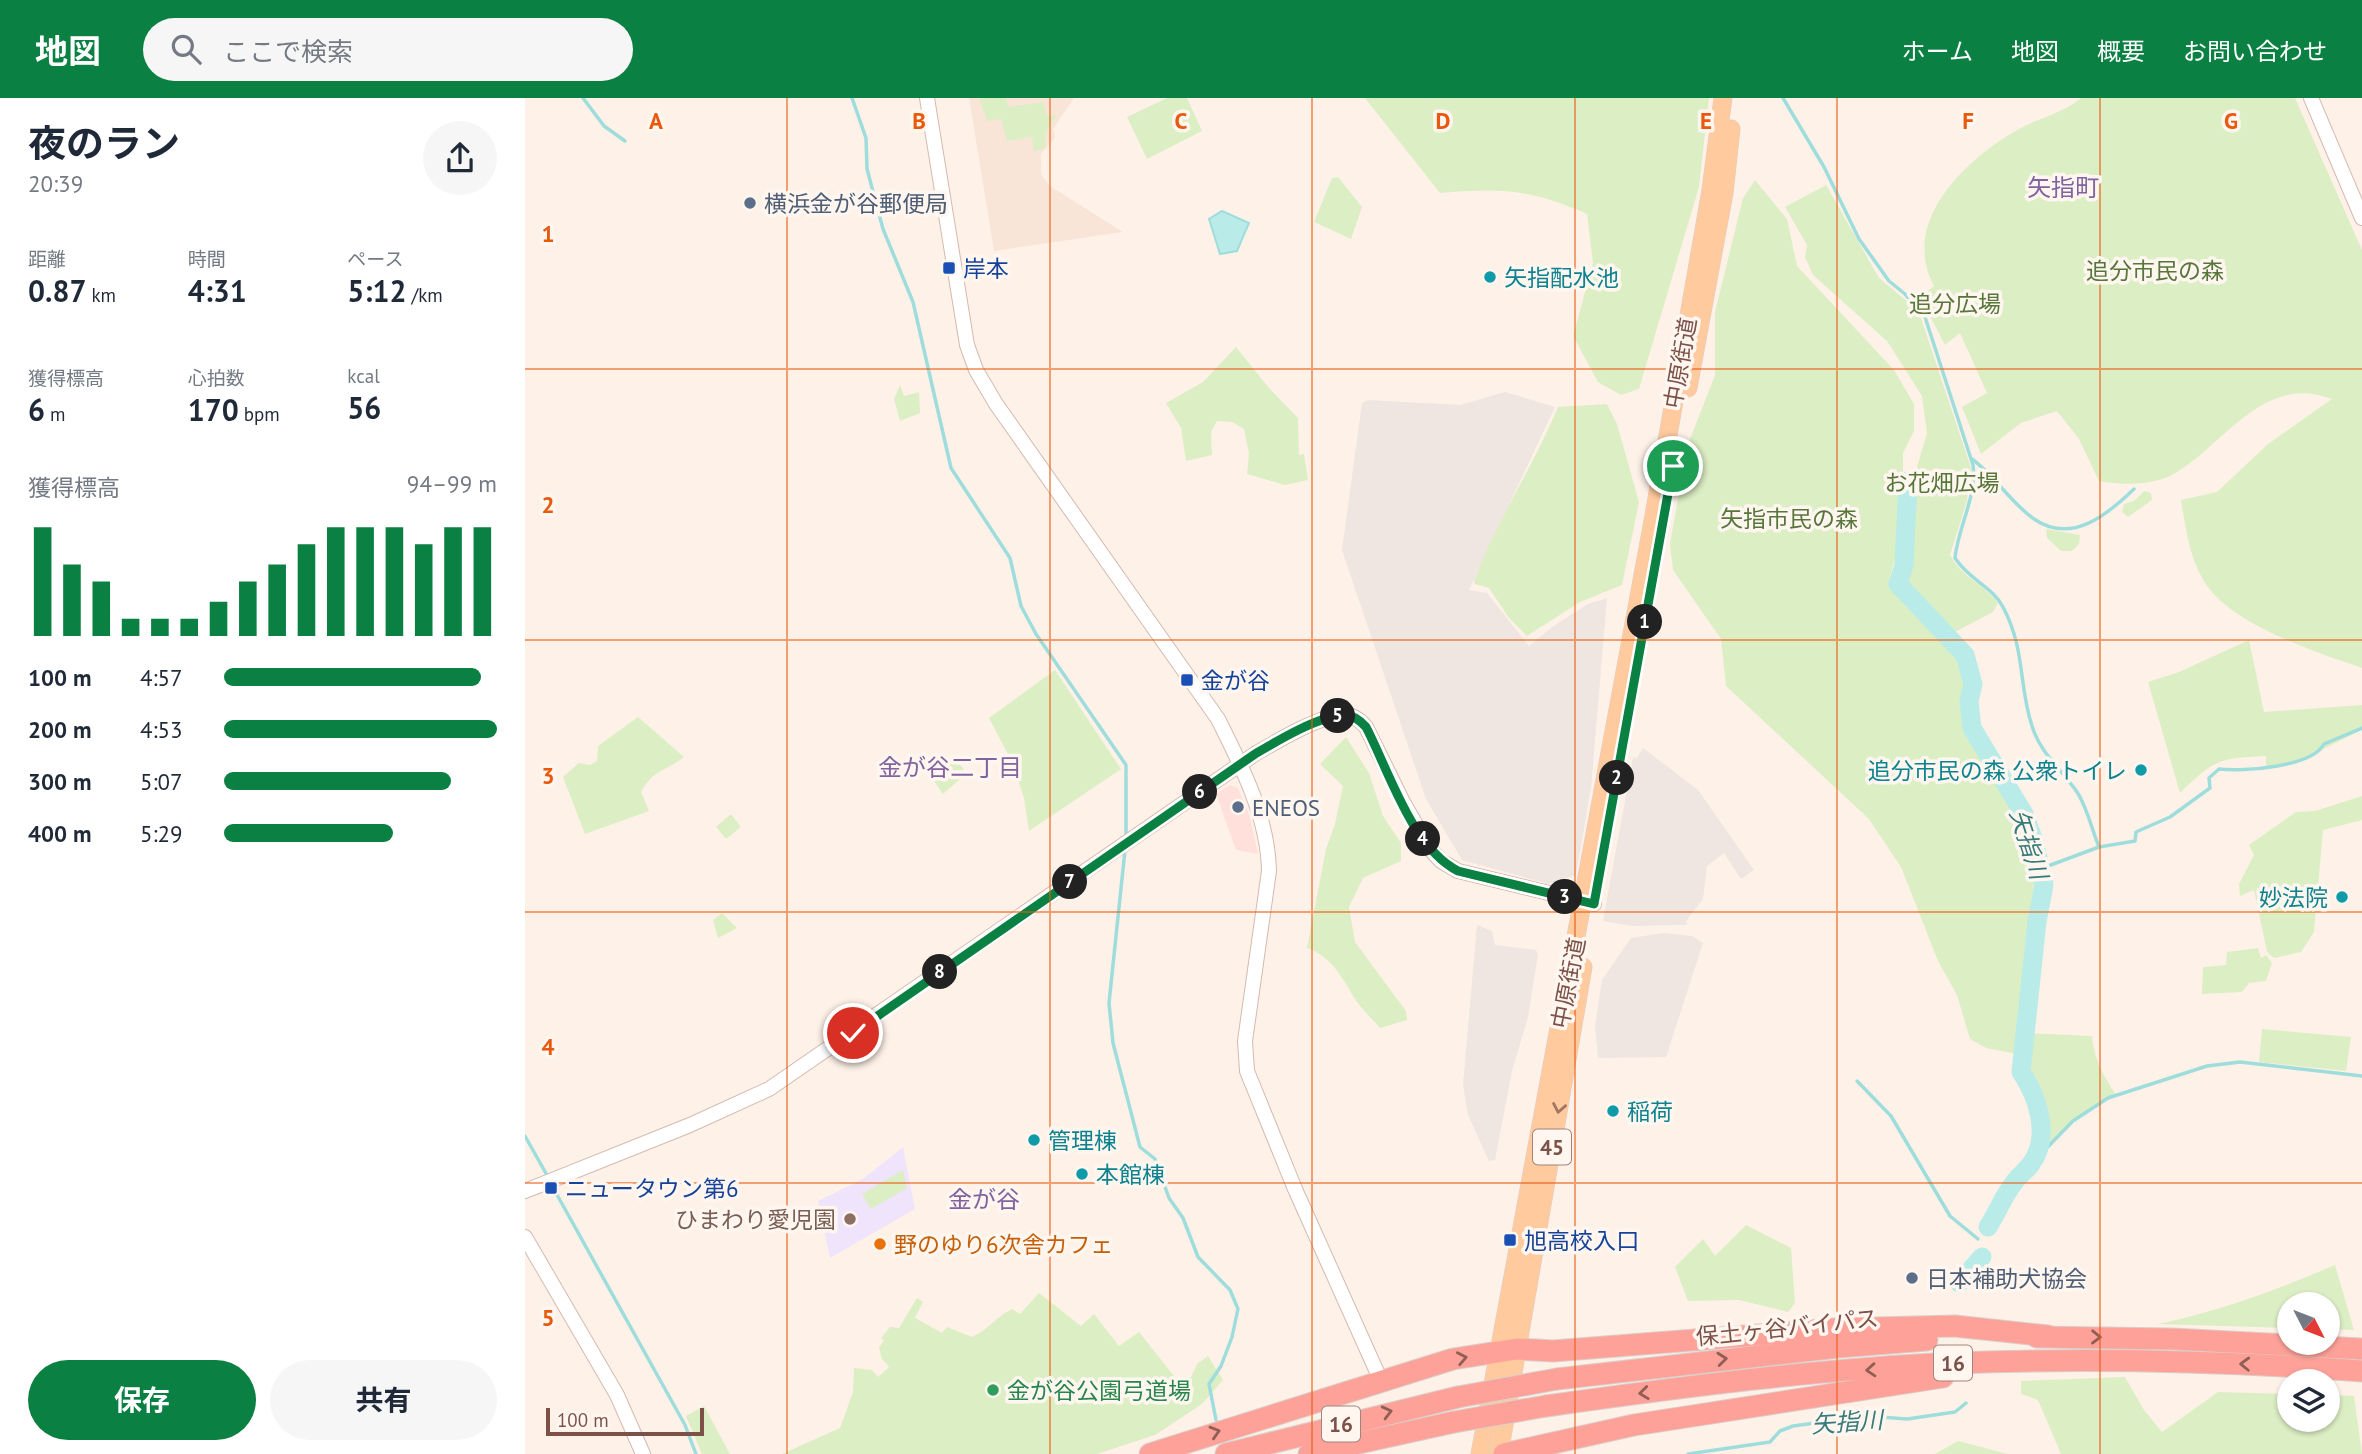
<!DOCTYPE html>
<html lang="ja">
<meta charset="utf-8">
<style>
:root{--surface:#fff;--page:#f6f6f7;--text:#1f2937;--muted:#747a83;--accent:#0b8043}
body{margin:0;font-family:"PT Sans","Noto Sans JP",sans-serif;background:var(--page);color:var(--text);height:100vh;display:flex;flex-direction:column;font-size:26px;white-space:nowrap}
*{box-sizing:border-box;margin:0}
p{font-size:23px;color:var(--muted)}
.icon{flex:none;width:38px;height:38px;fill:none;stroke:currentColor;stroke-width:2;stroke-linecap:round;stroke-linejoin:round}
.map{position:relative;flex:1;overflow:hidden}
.side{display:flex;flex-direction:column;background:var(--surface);width:525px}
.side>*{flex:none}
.needle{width:46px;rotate:132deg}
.tools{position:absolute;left:1752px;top:1194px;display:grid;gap:14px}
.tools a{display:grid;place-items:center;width:63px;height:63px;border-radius:50%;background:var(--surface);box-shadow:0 2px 5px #0004;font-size:35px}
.scale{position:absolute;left:21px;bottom:18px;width:158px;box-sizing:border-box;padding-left:7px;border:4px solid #7c5248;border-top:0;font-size:19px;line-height:24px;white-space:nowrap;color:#7c5248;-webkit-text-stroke:5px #fff6f0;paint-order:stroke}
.pin{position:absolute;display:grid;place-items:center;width:60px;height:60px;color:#fff;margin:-30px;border:4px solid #fff;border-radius:50%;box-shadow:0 2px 7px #0007}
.km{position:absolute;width:35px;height:35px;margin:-18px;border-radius:50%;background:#222;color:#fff;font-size:19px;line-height:35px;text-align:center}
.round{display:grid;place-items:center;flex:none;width:74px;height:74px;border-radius:37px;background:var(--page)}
.headline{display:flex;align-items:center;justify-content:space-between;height:119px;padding:0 28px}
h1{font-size:38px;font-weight:700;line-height:52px}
.figures{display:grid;grid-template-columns:repeat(3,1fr);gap:10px;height:119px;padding:7px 28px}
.figures div{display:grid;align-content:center}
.figures b{font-size:30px;font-weight:700}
.figures small{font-size:19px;font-weight:400}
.figures p{font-size:19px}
.chart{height:196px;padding:14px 28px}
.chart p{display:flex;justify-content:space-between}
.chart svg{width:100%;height:126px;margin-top:7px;stroke:var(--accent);stroke-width:6}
.action{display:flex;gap:14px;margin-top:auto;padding:14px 28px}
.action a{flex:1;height:80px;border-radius:42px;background:var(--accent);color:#fff;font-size:28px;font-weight:700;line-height:80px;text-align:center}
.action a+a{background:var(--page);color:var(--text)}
ul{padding:0 28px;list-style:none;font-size:23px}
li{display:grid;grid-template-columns:112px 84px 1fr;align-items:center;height:52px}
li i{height:18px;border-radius:9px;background:var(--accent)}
header{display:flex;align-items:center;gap:42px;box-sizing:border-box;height:98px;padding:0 35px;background:var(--accent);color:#fff}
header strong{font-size:33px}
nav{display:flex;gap:38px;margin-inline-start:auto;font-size:24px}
.search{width:490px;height:63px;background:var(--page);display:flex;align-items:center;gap:18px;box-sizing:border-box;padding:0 24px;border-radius:38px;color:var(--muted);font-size:26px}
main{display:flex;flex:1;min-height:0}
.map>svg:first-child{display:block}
.residential{fill:#f9e5d8}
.commercial{fill:#ffe0db}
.industrial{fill:#efe5e1}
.education{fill:#efe4fb}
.green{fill:#dceec4}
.water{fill:#b9ebe9;stroke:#9edddc;stroke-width:2}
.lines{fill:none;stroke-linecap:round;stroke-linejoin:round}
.stream{stroke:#9edddc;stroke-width:3.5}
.river{stroke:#b9ebe9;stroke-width:19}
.minor-casing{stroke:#d5b9ae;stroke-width:16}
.major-casing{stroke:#dacfcc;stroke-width:19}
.highway-casing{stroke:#dacfcc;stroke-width:23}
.minor{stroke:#fff;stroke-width:14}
.major{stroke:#ffca9e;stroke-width:18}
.highway{stroke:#fea299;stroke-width:21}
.highway-bridge-casing{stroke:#dacfcc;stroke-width:23;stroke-linecap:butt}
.highway-bridge{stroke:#fea299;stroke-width:21}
.oneway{stroke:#a37662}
.oneway2{stroke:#905e54}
.route-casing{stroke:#fff;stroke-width:14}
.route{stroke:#0b8043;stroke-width:9}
.grid{fill:none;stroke:#e8590c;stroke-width:2;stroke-opacity:0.55}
.service-dot{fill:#5c6f8a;stroke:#fff6f0;stroke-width:2.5}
.transit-dot{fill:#1a4fb4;stroke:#fff6f0;stroke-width:2.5}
.culture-dot{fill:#0f9aa8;stroke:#fff6f0;stroke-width:2.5}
.education-dot{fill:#8d6e63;stroke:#fff6f0;stroke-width:2.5}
.food-dot{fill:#e8710a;stroke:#fff6f0;stroke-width:2.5}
.leisure-dot{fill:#2e9e5b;stroke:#fff6f0;stroke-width:2.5}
.labels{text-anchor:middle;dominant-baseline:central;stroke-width:7;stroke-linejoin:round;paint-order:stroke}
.shield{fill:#fff6f0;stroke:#a3837a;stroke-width:2}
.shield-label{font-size:21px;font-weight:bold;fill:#7c5248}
.service-label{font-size:23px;fill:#4e5e75;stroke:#fff6f0;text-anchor:start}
.transit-label{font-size:23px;fill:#164399;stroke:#fff6f0;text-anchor:start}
.park-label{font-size:23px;fill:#56763a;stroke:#fff6f0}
.culture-label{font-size:23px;fill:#0d838f;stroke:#fff6f0;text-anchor:start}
.street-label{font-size:23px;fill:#7c5248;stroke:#fff6f0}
.education-label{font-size:23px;fill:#785e54;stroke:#fff6f0;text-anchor:end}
.food-label{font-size:23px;fill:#c56008;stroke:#fff6f0;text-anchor:start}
.leisure-label{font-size:23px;fill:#27864d;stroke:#fff6f0;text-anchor:start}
.neighbourhood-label{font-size:24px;fill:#81649f;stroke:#fff6f0}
.water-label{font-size:24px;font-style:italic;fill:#377b7a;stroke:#fff6f0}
.grid-label{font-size:23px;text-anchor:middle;font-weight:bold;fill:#e8590c;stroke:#fff6f0;stroke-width:7;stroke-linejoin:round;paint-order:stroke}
</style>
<header>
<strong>地図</strong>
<div class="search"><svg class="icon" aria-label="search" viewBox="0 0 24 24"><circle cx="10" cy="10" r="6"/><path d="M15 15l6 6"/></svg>ここで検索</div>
<nav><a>ホーム</a><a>地図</a><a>概要</a><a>お問い合わせ</a></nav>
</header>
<main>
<section class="side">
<div class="headline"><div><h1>夜のラン</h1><p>20:39</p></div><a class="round"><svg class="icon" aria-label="share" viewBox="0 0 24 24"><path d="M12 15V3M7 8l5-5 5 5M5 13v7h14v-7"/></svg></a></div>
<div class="figures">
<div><p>距離</p><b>0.87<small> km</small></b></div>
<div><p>時間</p><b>4:31</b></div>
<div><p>ペース</p><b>5:12<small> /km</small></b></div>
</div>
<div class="figures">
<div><p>獲得標高</p><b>6<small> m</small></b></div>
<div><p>心拍数</p><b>170<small> bpm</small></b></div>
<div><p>kcal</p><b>56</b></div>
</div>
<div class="chart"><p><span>獲得標高</span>94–99 m</p>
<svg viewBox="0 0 160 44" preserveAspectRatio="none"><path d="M5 44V6M15 44V19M25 44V25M35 44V38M45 44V38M55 44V38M65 44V32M75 44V25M85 44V19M95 44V12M105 44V6M115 44V6M125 44V6M135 44V12M145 44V6M155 44V6"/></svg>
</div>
<ul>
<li><b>100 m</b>4:57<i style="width:94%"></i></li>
<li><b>200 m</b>4:53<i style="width:100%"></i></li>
<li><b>300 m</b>5:07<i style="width:83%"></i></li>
<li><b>400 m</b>5:29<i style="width:62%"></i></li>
</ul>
<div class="action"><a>保存</a><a>共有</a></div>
</section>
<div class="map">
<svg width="1837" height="1356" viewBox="0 0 1837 1356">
<rect width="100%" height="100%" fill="#fef2e8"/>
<polygon class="residential" points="444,0 549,0 528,31 530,40 516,56 516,76 525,88 598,134 469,153"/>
<polygon class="commercial" points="705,687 713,690 725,719 733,756 711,752 691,696"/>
<g class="industrial">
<polygon points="980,294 1030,309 944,492 962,495 1004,548 1027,529 1063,506 1082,500 1066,690 1051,777 1023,786 937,762 901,701 817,452 837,305 843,302 935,307"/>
<polygon points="1118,650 1173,692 1229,772 1216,781 1199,755 1182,768 1178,801 1161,823 1162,827 1108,828 1078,823 1108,659 1112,660"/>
<polygon points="952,827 967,833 970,847 1011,852 1013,856 1003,919 987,973 970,1062 964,1063 943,1017 938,987"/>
<polygon points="1139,835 1167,838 1178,845 1141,959 1073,960 1070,928 1077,882 1106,840"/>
</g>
<polygon class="education" points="378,1049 390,1111 305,1160 293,1103 338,1081"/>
<g class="green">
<polygon points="454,0 481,0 483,9 518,4 522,18 531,17 520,37 521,49 509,54 507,39 482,43 476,21 462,23"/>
<polygon points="642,0 662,0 677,33 622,61 602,19"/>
<path d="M840,0H1184L1174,89L1114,291L1096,297L1073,284L1048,238L1068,165L1062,116C1005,91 976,90 915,95Z"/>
<path d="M1556,0H1770L1837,152V570C1793,555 1718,530 1687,494C1666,470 1661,433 1656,402L1692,394L1743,346L1807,301C1738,274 1699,348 1647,377C1626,388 1596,387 1574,383L1554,341L1532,313L1496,325L1456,356L1437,309L1462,295L1435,235L1420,247L1395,199L1409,188C1374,123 1442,60 1494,31C1515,19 1537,16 1556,0Z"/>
<polygon points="813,79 837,109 826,141 789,124 807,80"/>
<polygon points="1230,82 1262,121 1272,168 1369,272 1389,306 1389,333 1378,355 1378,431 1364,483 1407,535 1440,557 1439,627 1496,725 1510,774 1504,840 1513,903 1492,956 1461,950 1445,941 1432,897 1413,863 1376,769 1344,721 1201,588 1196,541 1148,472 1145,446 1162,349 1190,277 1190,214 1218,100"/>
<path d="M1301,87L1354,180L1383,204L1396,220L1446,370L1442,403L1425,457C1437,480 1459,486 1473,505L1468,514L1426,536C1406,520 1389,504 1380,480L1389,379L1402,335L1397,298L1362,243L1288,177L1280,159L1282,147L1260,109Z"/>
<polygon points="711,249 744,290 773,320 774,357 779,356 783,382 760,387 722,376 724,355 719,331 707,324 692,323 686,334 687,357 661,363 656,330 641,305 678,284"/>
<polygon points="375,287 379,298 394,294 395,315 375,323 369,301"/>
<path d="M1082,306L1092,326L1114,404L1097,487L1055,504L1002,538L984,520L964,490L950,486L949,483C972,422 1008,369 1033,309Z"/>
<polygon points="1619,393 1626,395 1627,402 1603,419 1597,414 1599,406 1609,403"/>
<polygon points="1521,431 1555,437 1554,446 1547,453 1536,453 1522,440"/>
<path d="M1724,542L1739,614L1837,607V632L1772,664L1741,669V658C1693,660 1689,662 1655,695L1623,584L1654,574Z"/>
<polygon points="530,572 596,671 504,733 499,700 487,664 464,620"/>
<path d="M113,619L159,659C138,675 130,670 116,694L124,713L60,736L38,679L54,665L65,667L72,663L73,648Z"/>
<path d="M821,639L844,675L858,718L876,745V763L838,780L824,809L830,844L881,913L882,922L855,930C847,920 836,911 830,901C816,878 808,860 782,850L801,751L810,726L818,688L795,666Z"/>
<polygon points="429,660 442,675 418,696 407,680"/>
<polygon points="1837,698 1837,722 1798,732 1789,834 1776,854 1749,860 1742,854 1729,792 1715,798 1714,786 1729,757 1724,747 1771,714 1790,713"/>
<polygon points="206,716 216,729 201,741 191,729"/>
<polygon points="197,815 212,830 193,840 188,822"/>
<polygon points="1733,850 1736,860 1741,857 1747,865 1741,883 1724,885 1717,894 1677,896 1678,869 1701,867 1702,854"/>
<polygon points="1737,931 1826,939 1821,973 1734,964"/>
<path d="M1501,935L1567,938C1569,961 1578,977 1591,997L1548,1023L1507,1065C1523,1035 1515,1001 1496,974Z"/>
<polygon points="378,1072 382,1090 346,1111 337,1096"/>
<polygon points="1221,1127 1266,1150 1270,1205 1263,1214 1214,1202 1163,1203 1150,1169 1178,1141 1190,1158"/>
<path d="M1810,1167L1829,1232L1803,1231L1802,1206H1764V1230L1633,1226C1696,1213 1751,1192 1810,1167Z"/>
<path d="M514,1195L556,1228L569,1216L594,1248L614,1234L653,1283L666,1279L672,1266L683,1258L698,1282L677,1306L630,1337L572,1356H257L315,1330L328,1294L329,1270L347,1272L353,1279L364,1269L357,1261L354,1250L359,1242L356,1240L365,1229L374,1230L392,1200L398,1204L390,1220L417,1235L422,1229L447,1239C463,1232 472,1218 487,1211L495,1216Z"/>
<polygon points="1600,1279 1619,1312 1637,1334 1693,1294 1764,1296 1764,1321 1802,1321 1803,1297 1829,1298 1837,1356 1536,1356 1513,1302 1496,1296 1496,1283"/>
<polygon points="179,1308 205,1356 177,1356 161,1318"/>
<polygon points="1433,1343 1483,1356 1410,1356"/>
</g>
<polygon class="water" points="697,113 724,125 712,153 695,156 684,121"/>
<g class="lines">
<g class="stream">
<polyline points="58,0 79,28 100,43"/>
<polyline points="327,0 341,40 342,71 358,131 388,204 426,370 485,460 496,508 511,536 601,667 601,741"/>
<path d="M1258,0L1299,69L1334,141L1364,183L1380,196L1400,219L1448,367C1452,399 1433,429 1430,460C1444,482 1467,488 1478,509C1501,553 1493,585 1507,628C1515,655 1537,672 1552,694C1562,709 1567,732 1574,749"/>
<path d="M1447,361C1470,378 1486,405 1509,421C1547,447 1583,416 1609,391"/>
<polyline points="600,752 584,905 588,945 615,1049 630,1061 644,1100 658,1120 673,1159 705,1192 713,1211 707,1239 696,1268 684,1286 691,1322"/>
<path d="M1515,771L1574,749L1610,743L1611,734L1645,719L1685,690L1684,680L1694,671C1718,674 1787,669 1799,646L1837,630"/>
<polyline points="1332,983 1366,1018 1425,1118 1453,1141"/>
<polyline points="0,1038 23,1079"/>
<polyline points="1507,1065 1548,1023 1583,1000 1682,968 1715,964 1837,978"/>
<polyline points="26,1086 160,1327 171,1356"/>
<polyline points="1163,1356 1245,1344 1255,1333 1268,1328 1342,1318 1382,1321 1430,1314 1441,1305"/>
</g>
<g class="river">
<path d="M1383,383L1379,467L1373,486L1440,557L1448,586L1444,603L1447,630L1499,716L1509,743L1519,787L1512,824L1496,974C1513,999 1526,1039 1506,1066C1501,1073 1493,1078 1488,1086C1478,1099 1472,1115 1463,1129"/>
<polyline points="1434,1185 1457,1159"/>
</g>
<defs>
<g id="minor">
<path d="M402,0L442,247L451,272L471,306L693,621C717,669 743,719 744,773L720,943L722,973L770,1091L856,1283"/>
<polyline points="1786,0 1837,120"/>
<path d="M0,1093L165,1027L244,991L730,656C752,643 792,619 817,617C827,616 835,622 841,629L878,704L905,751L916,763L933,773L1069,806"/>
<polyline points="0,1139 92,1297 118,1356"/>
</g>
<g id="major">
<polyline points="1163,290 1199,95 1206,31"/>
<polyline points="955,1356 1128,423 1186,92 1198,0"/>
<polyline points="974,1356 1058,869"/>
</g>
<g id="highway">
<polyline points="1512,1239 1648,1241 1837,1251"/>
<polyline points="1032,1281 1314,1249 1402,1242"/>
<path d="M1021,1308C1156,1289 1293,1271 1428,1265C1564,1260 1701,1263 1837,1273"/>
<polyline points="625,1356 928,1261 992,1251 1028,1253 1309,1231 1430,1228 1523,1238"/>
<polyline points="701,1356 933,1299"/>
<polyline points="784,1356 929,1324"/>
<polyline points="979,1356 1109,1327 1418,1279"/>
</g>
</defs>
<use href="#minor" class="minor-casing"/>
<use href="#major" class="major-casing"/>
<use href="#highway" class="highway-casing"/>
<use href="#minor" class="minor"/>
<use href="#major" class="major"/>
<use href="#highway" class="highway"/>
<defs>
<g id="highway-bridge">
<polyline points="933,1299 1032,1281"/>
<polyline points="929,1324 1021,1308"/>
</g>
</defs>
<use href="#highway-bridge" class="highway-bridge-casing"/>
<use href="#highway-bridge" class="highway-bridge"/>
</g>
<defs><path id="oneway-chevron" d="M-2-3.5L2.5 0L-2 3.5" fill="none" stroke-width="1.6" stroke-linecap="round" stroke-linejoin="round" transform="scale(1.75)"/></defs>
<use class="oneway" href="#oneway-chevron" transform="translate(1034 1010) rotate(100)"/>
<g class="oneway2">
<use href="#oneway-chevron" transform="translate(1571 1239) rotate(1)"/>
<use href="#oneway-chevron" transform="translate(937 1260) rotate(-11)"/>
<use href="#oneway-chevron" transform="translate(1197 1261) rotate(-6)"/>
<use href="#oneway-chevron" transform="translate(1720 1266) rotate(-178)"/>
<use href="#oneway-chevron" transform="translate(1346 1272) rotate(176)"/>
<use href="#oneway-chevron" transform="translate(1119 1295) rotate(173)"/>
<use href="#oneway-chevron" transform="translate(862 1314) rotate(-14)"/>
<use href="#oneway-chevron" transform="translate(690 1334) rotate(-17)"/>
</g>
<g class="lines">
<defs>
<path id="route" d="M328,935L730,656C752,643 792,619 817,617C827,616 835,622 841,629C864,673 887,750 933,773L1069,806L1148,368"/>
</defs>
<use href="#route" class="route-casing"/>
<use href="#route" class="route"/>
</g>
<path class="grid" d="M262,0V1356M525,0V1356M787,0V1356M1050,0V1356M1312,0V1356M1575,0V1356M0,271H1837M0,542H1837M0,814H1837M0,1085H1837"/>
<g class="service-dot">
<circle cx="225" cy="105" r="7"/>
<circle cx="713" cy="709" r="7"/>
<circle cx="1387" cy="1180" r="7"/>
</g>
<g class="transit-dot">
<rect x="417" y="163" width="14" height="14" rx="3.5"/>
<rect x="655" y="575" width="14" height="14" rx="3.5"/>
<rect x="19" y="1083" width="14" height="14" rx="3.5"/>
<rect x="978" y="1135" width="14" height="14" rx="3.5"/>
</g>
<g class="culture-dot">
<circle cx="965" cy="179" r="7"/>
<circle cx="1616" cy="672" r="7"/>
<circle cx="1817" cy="799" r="7"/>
<circle cx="1088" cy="1013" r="7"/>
<circle cx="509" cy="1042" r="7"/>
<circle cx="557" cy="1076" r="7"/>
</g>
<circle class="education-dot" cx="325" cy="1121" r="7"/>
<circle class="food-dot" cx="355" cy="1146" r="7"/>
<circle class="leisure-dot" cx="468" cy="1292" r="7"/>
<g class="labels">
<g class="shield">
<rect x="1008" y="1031.5" width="38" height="35" rx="5"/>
<rect x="1409" y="1247.5" width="38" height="35" rx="5"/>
<rect x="797" y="1308.5" width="38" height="35" rx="5"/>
</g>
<g class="shield-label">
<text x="1027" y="1049">45</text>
<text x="1428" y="1265">16</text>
<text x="816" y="1326">16</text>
</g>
<g class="service-label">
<text x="239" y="105">横浜金が谷郵便局</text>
<text x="727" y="709">ENEOS</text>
<text x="1401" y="1180">日本補助犬協会</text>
</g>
<g class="transit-label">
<text x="438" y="170">岸本</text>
<text x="676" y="582">金が谷</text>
<text x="40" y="1090">ニュータウン第6</text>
<text x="999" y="1142">旭高校入口</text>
</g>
<g class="park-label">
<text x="1630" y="172">追分市民の森</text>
<text x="1430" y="205">追分広場</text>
<text x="1417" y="384">お花畑広場</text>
<text x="1264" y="420">矢指市民の森</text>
</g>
<g class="culture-label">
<text x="979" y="179">矢指配水池</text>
<text x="1602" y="672" text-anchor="end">追分市民の森 公衆トイレ</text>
<text x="1803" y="799" text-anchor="end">妙法院</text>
<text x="1102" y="1013">稲荷</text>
<text x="523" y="1042">管理棟</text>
<text x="571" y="1076">本館棟</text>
</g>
<g class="street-label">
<text transform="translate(1155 265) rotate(-80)">中原街道</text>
<text transform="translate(1043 885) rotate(-79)">中原街道</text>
<text transform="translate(1262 1229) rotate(-6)">保土ヶ谷バイパス</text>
</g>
<g class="education-label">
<text x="311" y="1121">ひまわり愛児園</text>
</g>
<g class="food-label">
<text x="369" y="1146">野のゆり6次舎カフェ</text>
</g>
<g class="leisure-label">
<text x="482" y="1292">金が谷公園弓道場</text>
</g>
<g class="neighbourhood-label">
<text x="1538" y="89">矢指町</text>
<text x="425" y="669">金が谷二丁目</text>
<text x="459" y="1101">金が谷</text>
</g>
<g class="water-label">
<text transform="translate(1504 746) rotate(72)">矢指川</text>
<text transform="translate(1322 1324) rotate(-4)">矢指川</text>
</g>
</g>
<g class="grid-label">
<text x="131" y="31">A</text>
<text x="394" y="31">B</text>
<text x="656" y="31">C</text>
<text x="918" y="31">D</text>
<text x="1181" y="31">E</text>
<text x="1443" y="31">F</text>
<text x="1706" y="31">G</text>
<text x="23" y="144">1</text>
<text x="23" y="415">2</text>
<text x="23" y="686">3</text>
<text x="23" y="957">4</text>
<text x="23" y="1228">5</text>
</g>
</svg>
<div class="tools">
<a><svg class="needle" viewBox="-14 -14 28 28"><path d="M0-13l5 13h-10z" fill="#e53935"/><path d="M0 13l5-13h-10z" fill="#747a83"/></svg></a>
<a><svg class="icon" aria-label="layers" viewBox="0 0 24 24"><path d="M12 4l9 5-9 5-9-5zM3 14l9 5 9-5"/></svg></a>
</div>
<div class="scale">100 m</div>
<div class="pin" style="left:1148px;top:368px;background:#1e9e55"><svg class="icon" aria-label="arrive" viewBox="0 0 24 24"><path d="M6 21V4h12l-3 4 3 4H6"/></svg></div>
<div class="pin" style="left:328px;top:935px;background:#d93025"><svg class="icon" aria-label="check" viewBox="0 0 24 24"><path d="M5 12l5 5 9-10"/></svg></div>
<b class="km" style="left:1120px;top:524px">1</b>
<b class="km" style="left:1092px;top:680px">2</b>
<b class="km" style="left:1040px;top:799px">3</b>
<b class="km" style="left:898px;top:741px">4</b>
<b class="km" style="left:813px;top:618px">5</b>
<b class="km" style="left:675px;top:694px">6</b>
<b class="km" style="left:545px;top:784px">7</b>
<b class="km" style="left:415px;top:874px">8</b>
</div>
</main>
